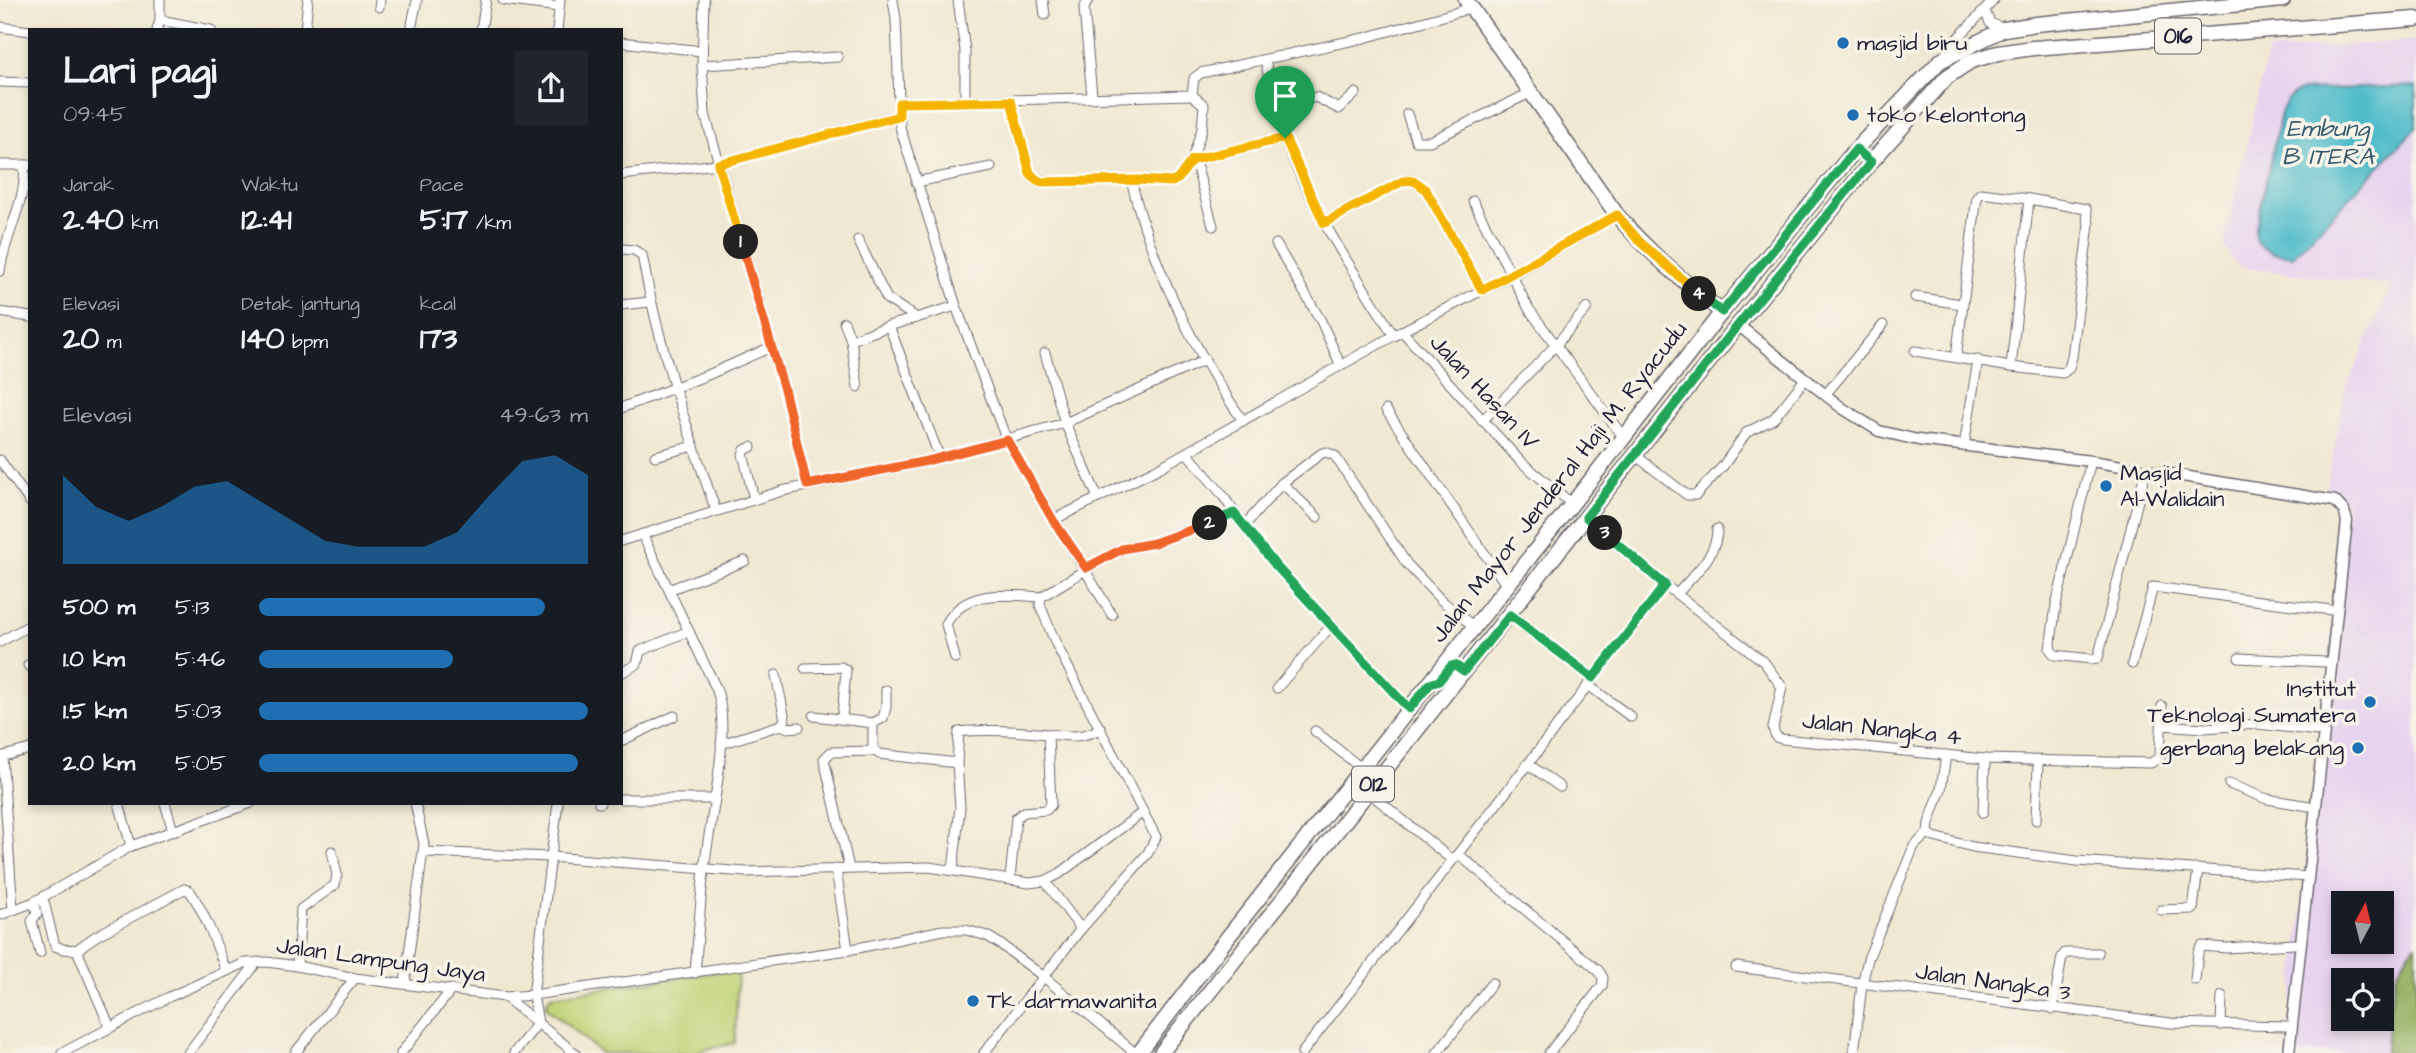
<!DOCTYPE html>
<html lang="id">
<meta charset="utf-8">
<style>
:root{--surface:#171b24;--page:#20242c;--text:#f1f3f6;--muted:#9ea1a6;--accent:#1f6fb2}
body{margin:0;font-family:"Architects Daughter",sans-serif;background:var(--page);color:var(--text);height:100vh;display:flex;flex-direction:column;font-size:26px;white-space:nowrap}
*{box-sizing:border-box;margin:0}
p{font-size:23px;color:var(--muted)}
.icon{flex:none;width:38px;height:38px;fill:none;stroke:currentColor;stroke-width:2;stroke-linecap:round;stroke-linejoin:round}
.map{position:relative;flex:1;overflow:hidden}
.side{position:absolute;left:28px;top:28px;width:595px;height:777px;display:flex;flex-direction:column;background:var(--surface);border-radius:0px;box-shadow:0 4px 10px #0003}
.side>*{flex:none}
.needle{width:46px;rotate:7deg}
.buttons{position:absolute;left:2331px;top:891px;display:grid;gap:14px}
.buttons a{display:grid;place-items:center;width:63px;height:63px;border-radius:0px;background:var(--surface);box-shadow:0 4px 10px #0003;font-size:35px}
.pin{position:absolute;display:grid;place-items:center;width:60px;height:60px;color:#fff;margin:-72px -30px;border-radius:50% 50% 50% 0;rotate:-45deg;box-shadow:0 0 7px #0007}
.pin .icon{rotate:45deg}
.km{position:absolute;width:35px;height:35px;margin:-18px;border-radius:50%;background:#222;color:#fff;font-size:19px;line-height:35px;text-align:center}
.round{display:grid;place-items:center;flex:none;width:74px;height:74px;border-radius:0px;background:var(--page)}
.headline{display:flex;align-items:center;justify-content:space-between;height:119px;padding:0 35px}
h1{font-size:38px;font-weight:700;line-height:52px}
.metrics{display:grid;grid-template-columns:repeat(3,1fr);gap:10px;height:119px;padding:7px 35px}
.metrics div{display:grid;align-content:center}
.metrics b{font-size:30px;font-weight:700}
.metrics small{font-size:19px;font-weight:400}
.metrics p{font-size:19px}
.chart{height:196px;padding:14px 35px}
.chart p{display:flex;justify-content:space-between}
.chart svg{width:100%;height:126px;margin-top:7px;fill:var(--accent);opacity:.7}
ul{padding:0 35px;list-style:none;font-size:23px}
li{display:grid;grid-template-columns:112px 84px 1fr;align-items:center;height:52px}
li i{height:18px;border-radius:9px;background:var(--accent)}
.map>svg:first-child{display:block}
.built{fill:#e7d2ef;fill-rule:evenodd}
.green{fill:#c0d376;stroke:#717a58;stroke-width:2}
.forest{fill:#98b567;stroke:#5d6c51;stroke-width:2}
.water{fill:#50bccb;stroke:#396f83;stroke-width:2}
.lines{fill:none;stroke-linecap:round;stroke-linejoin:round}
.minor-casing{stroke:#6a6770;stroke-width:11}
.tertiary-casing{stroke:#6a6770;stroke-width:13}
.primary-casing{stroke:#6a6770;stroke-width:17}
.minor{stroke:#fff;stroke-width:9}
.tertiary{stroke:#fff;stroke-width:10}
.primary{stroke:#fff;stroke-width:14}
.split-1-casing{stroke:#fff;stroke-width:14}
.split-2-casing{stroke:#fff;stroke-width:14}
.split-3-casing{stroke:#fff;stroke-width:14}
.split-4-casing{stroke:#fff;stroke-width:14}
.split-5-casing{stroke:#fff;stroke-width:14}
.split-1{stroke:#f5b400;stroke-width:9}
.split-2{stroke:#f0652b;stroke-width:9}
.split-3{stroke:#22a559;stroke-width:9}
.split-4{stroke:#22a559;stroke-width:9}
.split-5{stroke:#f5b400;stroke-width:9}
.poi-dot{fill:#1f6fb2;stroke:#f7f3e8;stroke-width:2.5}
.labels{text-anchor:middle;dominant-baseline:central;stroke-width:7;stroke-linejoin:round;paint-order:stroke}
.shield{fill:#f7f3e8;stroke:#62616f;stroke-width:2}
.shield-label{font-size:21px;font-weight:bold;fill:#22223b}
.poi-label{font-size:23px;fill:#22223b;stroke:#f7f3e8;text-anchor:start}
.street-label{font-size:23px;fill:#22223b;stroke:#f7f3e8}
.water-label{font-size:24px;font-style:italic;fill:#32586d;stroke:#f7f3e8}
</style>
<div class="map">
<svg width="2416" height="1053" viewBox="0 0 2416 1053">
<rect width="100%" height="100%" fill="#f7f3e8"/>
<filter id="ink" filterUnits="userSpaceOnUse"><feTurbulence type="fractalNoise" baseFrequency=".0143" numOctaves="2"/><feDisplacementMap in="SourceGraphic" scale="14" xChannelSelector="R" yChannelSelector="G"/><feConvolveMatrix kernelMatrix="1 2 1 2 8 2 1 2 1" color-interpolation-filters="sRGB"/></filter>
<filter id="wash" filterUnits="userSpaceOnUse"><feTurbulence type="fractalNoise" baseFrequency=".00686" numOctaves="4" result="noise"/><feDisplacementMap in="SourceGraphic" scale="28" xChannelSelector="R" yChannelSelector="G"/><feGaussianBlur stdDeviation="1.57" result="paint"/><feColorMatrix in="noise" values="0 0 0 0 0 0 0 0 0 0 0 0 0 0 0 0 0 1.4 0 .05"/><feComposite in="paint" operator="in"/></filter>
<g filter="url(#wash)">
<rect width="100%" height="100%" fill="#f1e8d1"/>
<path class="built" d="M2416,40V1053H2286L2347,501L2325,497L2345,390L2391,286L2241,267L2231,259L2224,244L2268,51ZM2343,903H2382V942H2343ZM2343,980H2382V1018H2343Z"/>
<polygon class="green" points="738,969 735,1043 702,1050 699,1053 601,1053 546,1007 547,1001 551,996"/>
<path class="forest" d="M2416,945V1053H2385C2390,1017 2387,971 2416,945Z"/>
<path class="water" d="M2416,86V128L2293,256L2273,253L2258,244L2255,232L2281,113C2286,100 2290,94 2304,90Z"/>
</g>
<g filter="url(#ink)">
<g class="lines">
<defs>
<g id="minor">
<polyline points="503,0 559,7"/>
<polyline points="704,0 702,65 705,114 785,393 807,485"/>
<polyline points="893,0 896,19 900,127 956,306 1007,441 1112,615"/>
<polyline points="958,0 965,51 965,102"/>
<polyline points="1043,0 1045,15"/>
<polyline points="1089,0 1087,1 1084,9 1092,96"/>
<polyline points="379,7 380,0"/>
<polyline points="1985,11 1990,23 2004,29"/>
<polyline points="160,20 211,30"/>
<polyline points="412,24 417,0"/>
<polyline points="0,27 30,31"/>
<polyline points="157,30 160,20 160,0"/>
<polyline points="305,30 308,0"/>
<polyline points="481,30 486,0"/>
<polyline points="557,30 560,0"/>
<polyline points="621,42 702,51"/>
<polyline points="1944,56 1957,39 1994,0"/>
<path d="M1265,60C1271,86 1276,113 1285,138C1310,209 1355,273 1394,336"/>
<polyline points="702,65 838,57"/>
<polyline points="0,82 30,83"/>
<polyline points="1192,95 1204,105 1202,129 1192,160 1197,168 1213,226"/>
<polyline points="1011,101 1030,173 1037,180 1057,182 1131,180"/>
<polyline points="899,103 1192,95 1194,78 1201,73 1364,38 1472,8"/>
<polyline points="1277,108 1316,97 1339,109 1356,93"/>
<polyline points="1407,114 1416,141 1430,141 1532,92"/>
<polyline points="0,165 24,165"/>
<polyline points="621,175 718,164 899,115"/>
<polyline points="916,182 991,167"/>
<polyline points="1473,201 1529,309 1624,438"/>
<polyline points="1324,223 1403,181 1411,180 1426,190 1482,290"/>
<polyline points="858,240 887,299 917,318"/>
<polyline points="1276,244 1321,321 1341,366"/>
<path d="M621,249L634,250L642,255C658,346 686,425 716,511"/>
<path d="M0,271C4,237 28,198 24,165H30"/>
<polyline points="1915,297 1962,304"/>
<polyline points="621,305 650,302"/>
<polyline points="0,312 30,317"/>
<polyline points="844,322 851,340 889,326"/>
<polyline points="1402,331 1520,461 1572,504"/>
<polyline points="851,340 858,387"/>
<polyline points="1915,351 2011,367 2063,373 2069,368 2072,357 2089,224 2086,209 2029,199 1981,193 1977,197 1956,357"/>
<polyline points="1045,353 1065,423 1098,498"/>
<polyline points="2011,367 2029,199"/>
<polyline points="1825,395 1883,325"/>
<polyline points="621,408 710,374 771,347"/>
<polyline points="1386,410 1507,586"/>
<path d="M1243,421C1193,348 1152,267 1131,180L1172,182L1178,179L1192,160L1285,138"/>
<polyline points="1482,421 1555,346 1587,308"/>
<polyline points="1964,446 1978,360"/>
<polyline points="751,447 745,450 743,454 754,499"/>
<polyline points="1187,453 1221,493 1244,526"/>
<polyline points="1635,455 1687,495 1696,495 1723,466 1746,433 1773,419 1806,378"/>
<polyline points="655,456 694,446"/>
<polyline points="940,458 889,326 956,306"/>
<polyline points="0,460 30,502"/>
<polyline points="2091,461 2056,605 2050,649 2055,655 2091,659 2098,658 2146,469"/>
<polyline points="1282,483 1322,453 1326,452 1335,456 1407,564 1441,600 1474,627"/>
<polyline points="1317,517 1282,483 1244,526 1276,566 1409,709"/>
<polyline points="1586,517 1665,585 1764,662 1782,687 1773,728 1776,737 1782,739 1985,759 2151,763 2160,757 2162,706"/>
<polyline points="1053,520 1155,470 1402,331 1512,275 1617,215"/>
<path d="M642,534L716,688C733,730 709,822 704,870C700,904 698,939 695,973"/>
<polyline points="621,541 782,491 927,461 1065,423 1205,360"/>
<polyline points="671,589 745,561"/>
<path d="M1677,594C1692,576 1718,555 1717,529"/>
<polyline points="1510,615 1593,678"/>
<polyline points="0,642 30,625"/>
<path d="M955,658L946,624C965,588 1008,595 1041,597"/>
<polyline points="2239,658 2325,662"/>
<polyline points="2132,664 2153,587 2331,610"/>
<polyline points="28,665 30,667"/>
<polyline points="805,668 841,667 846,670 842,718"/>
<polyline points="621,673 637,664 640,651 689,631"/>
<polyline points="776,675 785,720 781,725"/>
<polyline points="1588,685 1631,717"/>
<polyline points="1277,688 1330,627"/>
<polyline points="814,716 873,723 873,748 879,754 957,763"/>
<polyline points="873,723 883,718 886,707 886,690"/>
<polyline points="2162,725 2205,728 2258,724 2318,731"/>
<polyline points="1315,731 1361,768"/>
<polyline points="621,741 674,716"/>
<polyline points="721,744 781,725 788,728 799,727"/>
<polyline points="1946,755 1941,789 1929,823 1928,833 1934,837 1973,847 2077,861 2308,877"/>
<polyline points="2,756 13,910"/>
<polyline points="0,757 30,749"/>
<polyline points="1528,764 1560,787"/>
<polyline points="2229,784 2267,799 2309,806"/>
<polyline points="1367,791 1452,860"/>
<polyline points="621,799 713,799"/>
<polyline points="119,803 131,846"/>
<polyline points="165,803 173,831"/>
<polyline points="599,803 600,803"/>
<polyline points="1983,813 1985,759"/>
<polyline points="2036,820 2038,761"/>
<polyline points="423,852 550,857 746,872 929,867 1029,883 1045,881 1059,874 1143,812"/>
<polyline points="1458,854 1599,971 1603,978 1602,986 1549,1053"/>
<polyline points="849,868 824,759 831,752 874,751"/>
<polyline points="836,869 848,950"/>
<path d="M953,870L960,807L957,763L959,732C983,729 1023,731 1048,734C1068,736 1083,739 1101,728"/>
<polyline points="1010,879 1016,818 1024,812 1046,810 1051,805 1048,734"/>
<polyline points="1045,881 1081,929"/>
<polyline points="43,898 55,946 63,949 78,950"/>
<polyline points="34,902 37,913 32,921 40,953"/>
<polyline points="2161,910 2193,909 2198,869"/>
<polyline points="0,915 34,902 131,846 251,803"/>
<polyline points="297,966 301,909 335,885 337,875 332,851"/>
<polyline points="1736,967 2171,1023 2285,1026"/>
<polyline points="2195,980 2198,953 2202,946 2226,948 2294,944"/>
<polyline points="405,983 424,844 415,803"/>
<polyline points="505,997 575,1053"/>
<polyline points="2053,1009 2062,957 2065,953 2098,953"/>
<polyline points="2221,1025 2222,996"/>
<path d="M110,1027L79,955V948L96,936L184,889L190,891C206,915 216,944 226,971"/>
<polyline points="62,1053 169,997 245,963 267,962 297,966 355,978 505,997 533,995 848,950 943,930 966,930 987,936 1000,944 1044,977 1135,1053"/>
<polyline points="188,1053 257,962"/>
<polyline points="295,1053 355,978"/>
<polyline points="401,1053 452,989"/>
<polyline points="514,1053 538,1023 533,995 558,803"/>
<polyline points="984,1053 1081,929 1148,853 1156,837 1056,644 1040,605 1041,597 1118,550 1155,543 1234,513"/>
<polyline points="1302,1053 1528,764 1665,585"/>
<polyline points="1437,1053 1492,983"/>
<polyline points="1854,1053 1862,984 1868,959 1914,846 1928,833"/>
</g>
<polyline id="tertiary" points="1738,325 1842,408 1879,431 1918,440 2091,461 2335,501 2344,511 2347,521 2289,1053"/>
<g id="primary">
<path d="M1466,0L1617,215C1648,252 1684,282 1722,312"/>
<polyline points="1139,1053 1228,937 1572,504 1722,312 1856,149 1940,61 2004,29 2036,24 2283,0"/>
<polyline points="1161,1053 1738,325 1871,162 1947,77 1971,61 1998,53 2033,48 2416,19"/>
</g>
</defs>
<use href="#minor" class="minor-casing"/>
<use href="#tertiary" class="tertiary-casing"/>
<use href="#primary" class="primary-casing"/>
<use href="#minor" class="minor"/>
<use href="#tertiary" class="tertiary"/>
<use href="#primary" class="primary"/>
</g>
</g>
<g class="lines" filter="url(#ink)">
<defs>
<polyline id="split-1" points="741,242 718,164 899,116 899,103 1011,101 1030,173 1037,180 1042,182 1138,180 1172,182 1178,179 1192,160 1285,138"/>
<polyline id="split-2" points="741,242 785,393 807,485 927,461 1007,440 1053,520 1086,568 1122,549 1154,543 1210,523"/>
<polyline id="split-3" points="1210,523 1234,513 1276,566 1409,709 1430,684 1439,681 1451,666 1455,665 1464,671 1510,615 1593,678 1665,585 1605,533"/>
<polyline id="split-4" points="1605,533 1586,517 1738,325 1871,162 1856,149 1722,312 1699,294"/>
<path id="split-5" d="M1285,138L1324,223L1403,181C1414,179 1418,183 1426,190L1482,290L1617,215L1639,241L1699,294"/>
</defs>
<use href="#split-1" class="split-1-casing"/>
<use href="#split-2" class="split-2-casing"/>
<use href="#split-3" class="split-3-casing"/>
<use href="#split-4" class="split-4-casing"/>
<use href="#split-5" class="split-5-casing"/>
<use href="#split-1" class="split-1"/>
<use href="#split-2" class="split-2"/>
<use href="#split-3" class="split-3"/>
<use href="#split-4" class="split-4"/>
<use href="#split-5" class="split-5"/>
</g>
<g class="poi-dot">
<circle cx="1843" cy="43" r="7"/>
<circle cx="1853" cy="115" r="7"/>
<circle cx="2106" cy="486" r="7"/>
<circle cx="2370" cy="702" r="7"/>
<circle cx="2358" cy="748" r="7"/>
<circle cx="973" cy="1001" r="7"/>
</g>
<g class="labels">
<g class="shield">
<rect x="2155" y="18.5" width="46" height="35" rx="5"/>
<rect x="1352" y="766.5" width="42" height="35" rx="5"/>
</g>
<g class="shield-label">
<text x="2178" y="36">016</text>
<text x="1373" y="784">012</text>
</g>
<g class="poi-label">
<text x="1857" y="43">masjid biru</text>
<text x="1867" y="115">toko kelontong</text>
<text x="2120" y="473">Masjid<tspan x="2120" dy="26">Al-Walidain</tspan></text>
<text x="2356" y="689" text-anchor="end">Institut<tspan x="2356" dy="26">Teknologi Sumatera</tspan></text>
<text x="2344" y="748" text-anchor="end">gerbang belakang</text>
<text x="987" y="1001">Tk darmawanita</text>
</g>
<g class="street-label">
<text transform="translate(1484 392) rotate(47)">Jalan Hasan IV</text>
<text transform="translate(1559 482) rotate(-52)">Jalan Mayor Jenderal Haji M. Ryacudu</text>
<text transform="translate(1882 729) rotate(6)">Jalan Nangka 4</text>
<text transform="translate(381 960) rotate(8)">Jalan Lampung Jaya</text>
<text transform="translate(1993 982) rotate(8)">Jalan Nangka 3</text>
</g>
<g class="water-label">
<text x="2328" y="129">Embung<tspan x="2328" dy="28">B ITERA</tspan></text>
</g>
</g>
</svg>
<div class="buttons">
<a><svg class="needle" viewBox="-14 -14 28 28"><path d="M0-13l5 13h-10z" fill="#e53935"/><path d="M0 13l5-13h-10z" fill="#9ea1a6"/></svg></a>
<a><svg class="icon" aria-label="locate" viewBox="0 0 24 24"><circle cx="12" cy="12" r="6"/><path d="M12 2v4M12 18v4M2 12h4M18 12h4"/></svg></a>
</div>
<div class="pin" style="left:1285px;top:138px;background:#1e9e55"><svg class="icon" aria-label="arrive" viewBox="0 0 24 24"><path d="M6 21V4h12l-3 4 3 4H6"/></svg></div>
<b class="km" style="left:741px;top:242px">1</b>
<b class="km" style="left:1210px;top:523px">2</b>
<b class="km" style="left:1605px;top:533px">3</b>
<b class="km" style="left:1699px;top:294px">4</b>
<section class="side">
<div class="headline"><div><h1>Lari pagi</h1><p>09:45</p></div><a class="round"><svg class="icon" aria-label="share" viewBox="0 0 24 24"><path d="M12 15V3M7 8l5-5 5 5M5 13v7h14v-7"/></svg></a></div>
<div class="metrics">
<div><p>Jarak</p><b>2.40<small> km</small></b></div>
<div><p>Waktu</p><b>12:41</b></div>
<div><p>Pace</p><b>5:17<small> /km</small></b></div>
</div>
<div class="metrics">
<div><p>Elevasi</p><b>20<small> m</small></b></div>
<div><p>Detak jantung</p><b>140<small> bpm</small></b></div>
<div><p>kcal</p><b>173</b></div>
</div>
<div class="chart"><p><span>Elevasi</span>49–63 m</p>
<svg viewBox="0 0 160 44" preserveAspectRatio="none"><path d="M0 44V13L10 24L20 29L30 24L40 17L50 15L60 22L70 29L80 36L90 38L100 38L110 38L120 33L130 20L140 8L150 6L160 13V44z"/></svg>
</div>
<ul>
<li><b>500 m</b>5:13<i style="width:87%"></i></li>
<li><b>1.0 km</b>5:46<i style="width:59%"></i></li>
<li><b>1.5 km</b>5:03<i style="width:100%"></i></li>
<li><b>2.0 km</b>5:05<i style="width:97%"></i></li>
</ul>
</section>
</div>
